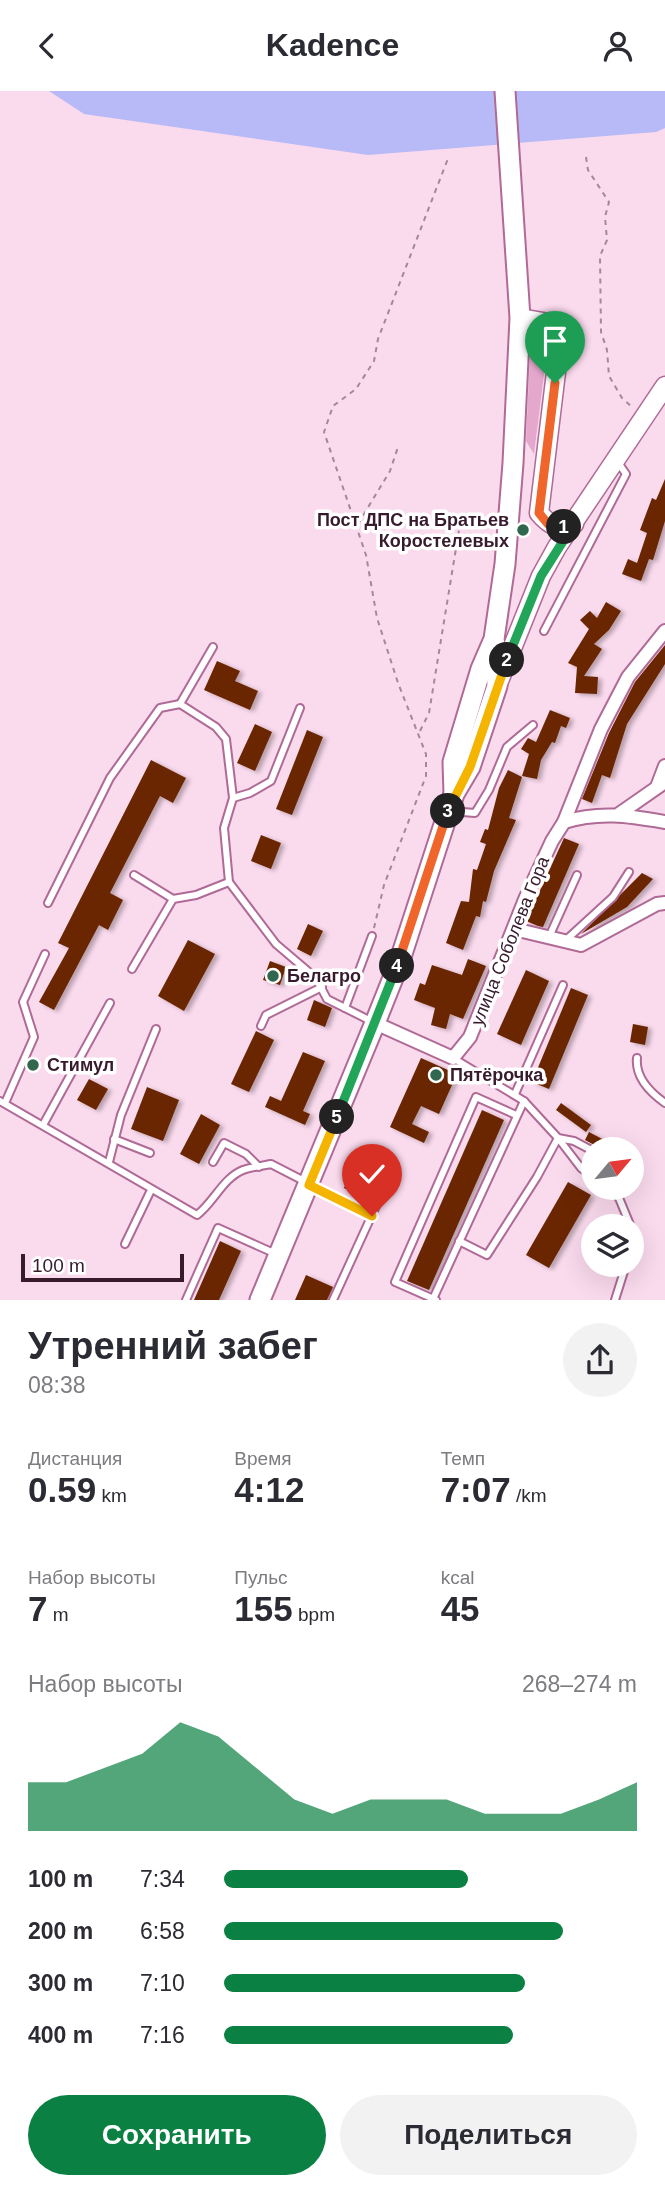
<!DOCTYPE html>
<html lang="ru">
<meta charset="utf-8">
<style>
:root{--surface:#fff;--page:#f2f2f3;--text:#2b2b33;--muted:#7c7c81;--accent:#0b8043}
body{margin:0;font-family:Arial,sans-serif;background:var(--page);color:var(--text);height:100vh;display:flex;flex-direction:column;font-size:26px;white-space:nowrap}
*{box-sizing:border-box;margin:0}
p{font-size:23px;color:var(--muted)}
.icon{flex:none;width:38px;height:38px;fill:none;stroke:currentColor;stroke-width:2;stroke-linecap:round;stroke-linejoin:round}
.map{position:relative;height:1209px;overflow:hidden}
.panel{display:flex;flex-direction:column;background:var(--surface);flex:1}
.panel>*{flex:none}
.needle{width:46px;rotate:61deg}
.buttons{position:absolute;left:581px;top:1046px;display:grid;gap:14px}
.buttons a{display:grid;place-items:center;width:63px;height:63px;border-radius:50%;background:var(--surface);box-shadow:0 7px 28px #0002;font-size:35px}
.scale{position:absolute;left:21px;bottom:18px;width:163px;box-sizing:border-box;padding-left:7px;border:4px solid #371b2d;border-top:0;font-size:19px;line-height:24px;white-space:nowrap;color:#371b2d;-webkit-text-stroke:5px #fff;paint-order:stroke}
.pin{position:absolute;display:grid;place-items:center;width:60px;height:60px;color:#fff;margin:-72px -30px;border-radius:50% 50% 50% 0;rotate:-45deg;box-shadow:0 0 7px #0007}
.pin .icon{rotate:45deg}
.km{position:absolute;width:35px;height:35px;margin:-18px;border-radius:50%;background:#222;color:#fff;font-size:19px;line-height:35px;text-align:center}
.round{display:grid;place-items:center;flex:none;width:74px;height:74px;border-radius:37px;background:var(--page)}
.summary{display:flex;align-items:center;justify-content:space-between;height:119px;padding:0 28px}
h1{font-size:38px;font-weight:600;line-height:52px}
.figures{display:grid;grid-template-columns:repeat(3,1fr);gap:10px;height:119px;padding:7px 28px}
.figures div{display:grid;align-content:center}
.figures b{font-size:35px;font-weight:600}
.figures small{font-size:19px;font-weight:400}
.figures p{font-size:19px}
.chart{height:196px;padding:14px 28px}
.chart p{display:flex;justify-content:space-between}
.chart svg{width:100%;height:126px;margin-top:7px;fill:var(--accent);opacity:.7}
.action{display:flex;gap:14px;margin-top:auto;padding:14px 28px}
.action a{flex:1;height:80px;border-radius:42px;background:var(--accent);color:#fff;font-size:28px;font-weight:600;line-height:80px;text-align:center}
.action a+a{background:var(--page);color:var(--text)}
ul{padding:0 28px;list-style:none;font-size:23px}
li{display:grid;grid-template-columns:112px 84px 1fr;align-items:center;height:52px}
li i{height:18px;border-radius:9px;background:var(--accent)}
header{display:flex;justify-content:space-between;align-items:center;height:91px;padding:0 28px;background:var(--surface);font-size:32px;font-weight:600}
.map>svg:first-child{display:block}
.green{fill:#e5a8cd}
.water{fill:#b7baf6}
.building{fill:#6a2606;filter:url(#shadow)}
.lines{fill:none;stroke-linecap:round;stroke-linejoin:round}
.lane-casing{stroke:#af6a96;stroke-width:10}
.street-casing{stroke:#af6a96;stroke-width:16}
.secondary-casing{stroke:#af6a96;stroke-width:21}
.primary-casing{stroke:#af6a96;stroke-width:23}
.path{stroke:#a5879a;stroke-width:2;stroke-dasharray:5 5;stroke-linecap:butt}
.lane{stroke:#fff;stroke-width:6}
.street{stroke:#fff;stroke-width:12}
.secondary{stroke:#fff;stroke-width:18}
.primary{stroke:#fff;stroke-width:19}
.split-1-casing{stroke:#fff;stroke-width:14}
.split-2-casing{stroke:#fff;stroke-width:14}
.split-3-casing{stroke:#fff;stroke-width:14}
.split-4-casing{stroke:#fff;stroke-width:14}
.split-5-casing{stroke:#fff;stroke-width:14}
.split-6-casing{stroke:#fff;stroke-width:14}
.split-1{stroke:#f0652b;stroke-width:9}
.split-2{stroke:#22a559;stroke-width:9}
.split-3{stroke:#f5b400;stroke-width:9}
.split-4{stroke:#f0652b;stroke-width:9}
.split-5{stroke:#22a559;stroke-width:9}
.split-6{stroke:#f5b400;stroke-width:9}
.poi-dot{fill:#30674e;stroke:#fff;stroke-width:2.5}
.labels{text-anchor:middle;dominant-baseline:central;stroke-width:7;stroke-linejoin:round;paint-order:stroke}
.poi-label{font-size:18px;font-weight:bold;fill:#371b2d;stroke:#fff;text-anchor:start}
.street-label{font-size:18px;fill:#371b2d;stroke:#fff}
</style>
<header><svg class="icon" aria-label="back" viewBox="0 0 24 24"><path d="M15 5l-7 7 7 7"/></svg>Kadence<svg class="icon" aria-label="person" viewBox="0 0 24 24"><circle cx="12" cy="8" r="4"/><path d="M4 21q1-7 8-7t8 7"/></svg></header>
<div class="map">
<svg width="665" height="1209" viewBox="0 0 665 1209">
<defs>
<filter id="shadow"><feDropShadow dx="4" dy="2" stdDeviation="2" flood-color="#0004"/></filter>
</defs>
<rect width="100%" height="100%" fill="#fadaed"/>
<polygon class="green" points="536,236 543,236 549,244 534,363 526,350 531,241"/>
<polygon class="water" points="49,0 665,0 665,37 656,41 368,64 84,23"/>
<g class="building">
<polygon points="665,388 665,430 653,469 649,468 641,490 622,483 628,468 637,472 647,442 640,439 652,407 656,409"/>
<polygon points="606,511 621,520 609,539 594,553 602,558 584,585 598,586 597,603 575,602 577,576 568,572 589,538 580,529 590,520 597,527"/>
<polygon points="665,554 665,573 627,633 610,687 602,684 592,712 582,708 609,642 635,591"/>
<polygon points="217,570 240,580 235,590 258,600 250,619 204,599"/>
<polygon points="550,619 570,627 566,637 561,635 555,652 552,651 541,669 537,688 522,685 529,663 521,658 528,647 536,651"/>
<polygon points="255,633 272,641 255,680 237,672"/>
<polygon points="307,639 323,646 292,724 276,718"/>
<polygon points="151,669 186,687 173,712 160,705 110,802 123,809 108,839 99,834 54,919 39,911 69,857 58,852"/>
<polygon points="508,679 522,686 509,727 516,729 494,780 486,811 483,810 480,826 476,825 463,859 446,852 461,810 469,811 473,778 477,779 486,753 480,751 485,738 488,739 499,697"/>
<polygon points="261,744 281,752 271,778 251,770"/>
<polygon points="564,747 579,753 543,836 538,835 526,830"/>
<polygon points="642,782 653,788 627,816 581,843"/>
<polygon points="308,833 323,840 311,865 297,858"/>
<polygon points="188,849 215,863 184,920 158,905"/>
<polygon points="468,868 486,875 463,928 450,923 446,938 431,934 435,917 414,909 420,892 425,894 432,874 462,884"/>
<polygon points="270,870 286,876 280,894 263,889"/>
<polygon points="526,879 549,890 521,954 497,943"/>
<polygon points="571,897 588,904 549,998 532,991"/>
<polygon points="314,909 332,917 325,936 307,929"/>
<polygon points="633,933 648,936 645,954 630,951"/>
<polygon points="256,940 274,949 249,1001 231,993"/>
<polygon points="303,961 325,970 303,1020 310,1023 305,1034 265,1016 270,1005 281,1010"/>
<polygon points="421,967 457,983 439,1023 421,1015 412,1033 429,1041 424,1052 390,1036"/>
<polygon points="89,988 108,998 96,1019 77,1009"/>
<polygon points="147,996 179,1009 163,1050 131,1038"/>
<polygon points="561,1012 591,1034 586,1041 556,1019"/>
<polygon points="482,1019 504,1029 429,1199 407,1190"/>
<polygon points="201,1023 220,1034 199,1073 180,1063"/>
<polygon points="589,1041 623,1059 604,1059 585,1049"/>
<polygon points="360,1063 386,1076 370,1110 344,1097"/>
<polygon points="568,1091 591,1104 549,1177 526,1164"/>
<polygon points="220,1150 241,1160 219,1209 194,1209"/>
<polygon points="306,1184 333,1196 327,1209 295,1209"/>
</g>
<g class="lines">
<defs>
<g id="lane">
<polyline points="544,540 626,383 617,370"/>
<polyline points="213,556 180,613 216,636 226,648 233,707 224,737 229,791 276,853 316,887 327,908 373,931"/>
<polyline points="233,707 250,702 271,690 300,617"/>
<polyline points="450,720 475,722 489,699 507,656 533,634"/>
<polyline points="134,784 173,808"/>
<polyline points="48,812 110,687 160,617 180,613"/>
<polyline points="549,846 577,784"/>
<polyline points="566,849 613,806 629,781"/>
<polyline points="132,878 173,808 196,804 229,791"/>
<polyline points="345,917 372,845"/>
<polyline points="261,935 266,924 322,896"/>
<polyline points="453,967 524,1010 558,1047 574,1050 593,1060"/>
<path d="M637,967C635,986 651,1002 665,1012"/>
<polyline points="515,1003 563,894"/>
<path d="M0,1010L197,1124C214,1111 223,1087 243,1079C251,1076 262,1075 271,1073L372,1125"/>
<polyline points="5,1012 34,946 23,911 45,863"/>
<polyline points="43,1034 110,912"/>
<polyline points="114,1048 150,1062"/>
<polyline points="109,1071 121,1024 156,938"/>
<polyline points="213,1071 224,1052 246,1063 259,1076"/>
<polyline points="607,1097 619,1107 631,1136"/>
<polyline points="459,1150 487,1164 537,1086 558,1047 581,1077 593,1086"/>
<polyline points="125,1153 151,1099"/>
<polyline points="433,1208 524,1010"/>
<polyline points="186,1209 218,1137 276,1163"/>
<polyline points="333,1209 387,1091"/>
<polyline points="436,1209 395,1191 476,1006 516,1024"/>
<polyline points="615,1209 626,1174"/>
</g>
<g id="street">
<polyline points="657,696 665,675"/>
<polyline points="619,723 665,691"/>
<path d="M564,731C600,720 629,725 665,731"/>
<polyline points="514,838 581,854 657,813 665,812"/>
<polyline points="375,932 453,967 470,946 526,806 552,750 564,731 601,638 628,586 665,540"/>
</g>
<g id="secondary">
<path d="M520,227L549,232L560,248L539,422C550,435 557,438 574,433"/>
<polyline points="497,595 541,485 557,456 665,295"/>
</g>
<g id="primary">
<polyline points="454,703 453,671 481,578 494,548 505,473 513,372 520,227 505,0"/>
<polyline points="260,1209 375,932 399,872 454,703 470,676 497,595 495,553"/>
</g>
</defs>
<use href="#lane" class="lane-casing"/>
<use href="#street" class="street-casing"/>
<use href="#secondary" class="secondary-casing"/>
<use href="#primary" class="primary-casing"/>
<g class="path">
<polyline points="586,66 588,79 609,111 605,126 607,149 600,165 601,241 607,259 609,285 622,307 633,317"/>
<polyline points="358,433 390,380 398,356"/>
<polyline points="420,640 429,622 459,439"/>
<polyline points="374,837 384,794 426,685 426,663 398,592 377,527 366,464 324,341 333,315 356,298 374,270 378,248 449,65"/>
</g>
<use href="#lane" class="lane"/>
<use href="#street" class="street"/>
<use href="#secondary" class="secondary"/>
<use href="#primary" class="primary"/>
</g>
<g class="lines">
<defs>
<polyline id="split-1" points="555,292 539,422 548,433 564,436"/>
<polyline id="split-2" points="507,569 541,485 574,433 564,436"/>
<polyline id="split-3" points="448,720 470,676 507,569"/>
<polyline id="split-4" points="397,875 448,720"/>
<polyline id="split-5" points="337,1026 397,875"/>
<polyline id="split-6" points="337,1026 309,1094 372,1125"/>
</defs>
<use href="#split-1" class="split-1-casing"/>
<use href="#split-2" class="split-2-casing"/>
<use href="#split-3" class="split-3-casing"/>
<use href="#split-4" class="split-4-casing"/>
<use href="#split-5" class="split-5-casing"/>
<use href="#split-6" class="split-6-casing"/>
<use href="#split-1" class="split-1"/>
<use href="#split-2" class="split-2"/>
<use href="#split-3" class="split-3"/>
<use href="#split-4" class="split-4"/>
<use href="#split-5" class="split-5"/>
<use href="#split-6" class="split-6"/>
</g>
<g class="poi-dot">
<circle cx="523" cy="439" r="7"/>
<circle cx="273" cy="885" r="7"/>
<circle cx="33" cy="974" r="7"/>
<circle cx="436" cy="984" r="7"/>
</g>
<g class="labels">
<g class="poi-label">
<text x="509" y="429" text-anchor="end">Пост ДПС на Братьев<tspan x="509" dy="21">Коростелевых</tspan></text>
<text x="287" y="885">Белагро</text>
<text x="47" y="974">Стимул</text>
<text x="450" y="984">Пятёрочка</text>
</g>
<g class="street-label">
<text transform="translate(510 850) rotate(-68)">улица Соболева Гора</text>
</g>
</g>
</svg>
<div class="buttons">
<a><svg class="needle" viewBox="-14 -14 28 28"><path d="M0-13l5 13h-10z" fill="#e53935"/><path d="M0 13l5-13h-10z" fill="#7c7c81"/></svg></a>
<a><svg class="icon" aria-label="layers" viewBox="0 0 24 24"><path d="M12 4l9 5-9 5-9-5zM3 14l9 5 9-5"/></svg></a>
</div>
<div class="scale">100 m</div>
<div class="pin" style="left:555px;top:292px;background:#1e9e55"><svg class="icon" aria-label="arrive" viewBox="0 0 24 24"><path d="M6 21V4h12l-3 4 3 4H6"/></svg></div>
<div class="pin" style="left:372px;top:1125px;background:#d93025"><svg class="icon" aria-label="check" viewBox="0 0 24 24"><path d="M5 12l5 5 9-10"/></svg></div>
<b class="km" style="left:564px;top:436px">1</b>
<b class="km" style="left:507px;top:569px">2</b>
<b class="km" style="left:448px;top:720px">3</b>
<b class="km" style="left:397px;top:875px">4</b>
<b class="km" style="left:337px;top:1026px">5</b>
</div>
<section class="panel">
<div class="summary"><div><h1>Утренний забег</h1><p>08:38</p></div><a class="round"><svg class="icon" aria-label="share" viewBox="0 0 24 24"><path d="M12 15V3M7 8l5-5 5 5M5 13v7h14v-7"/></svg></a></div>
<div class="figures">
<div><p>Дистанция</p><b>0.59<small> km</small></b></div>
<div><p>Время</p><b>4:12</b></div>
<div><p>Темп</p><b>7:07<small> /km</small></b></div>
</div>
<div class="figures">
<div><p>Набор высоты</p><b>7<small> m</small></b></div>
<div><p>Пульс</p><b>155<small> bpm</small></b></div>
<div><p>kcal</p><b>45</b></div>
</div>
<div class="chart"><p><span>Набор высоты</span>268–274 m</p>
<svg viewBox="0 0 160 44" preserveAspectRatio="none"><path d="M0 44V27L10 27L20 22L30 17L40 6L50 11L60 22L70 33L80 38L90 33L100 33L110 33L120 38L130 38L140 38L150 33L160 27V44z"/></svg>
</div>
<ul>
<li><b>100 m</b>7:34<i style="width:59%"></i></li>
<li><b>200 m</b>6:58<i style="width:82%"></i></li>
<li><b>300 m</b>7:10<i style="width:73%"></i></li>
<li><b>400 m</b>7:16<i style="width:70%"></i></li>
</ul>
<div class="action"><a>Сохранить</a><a>Поделиться</a></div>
</section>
